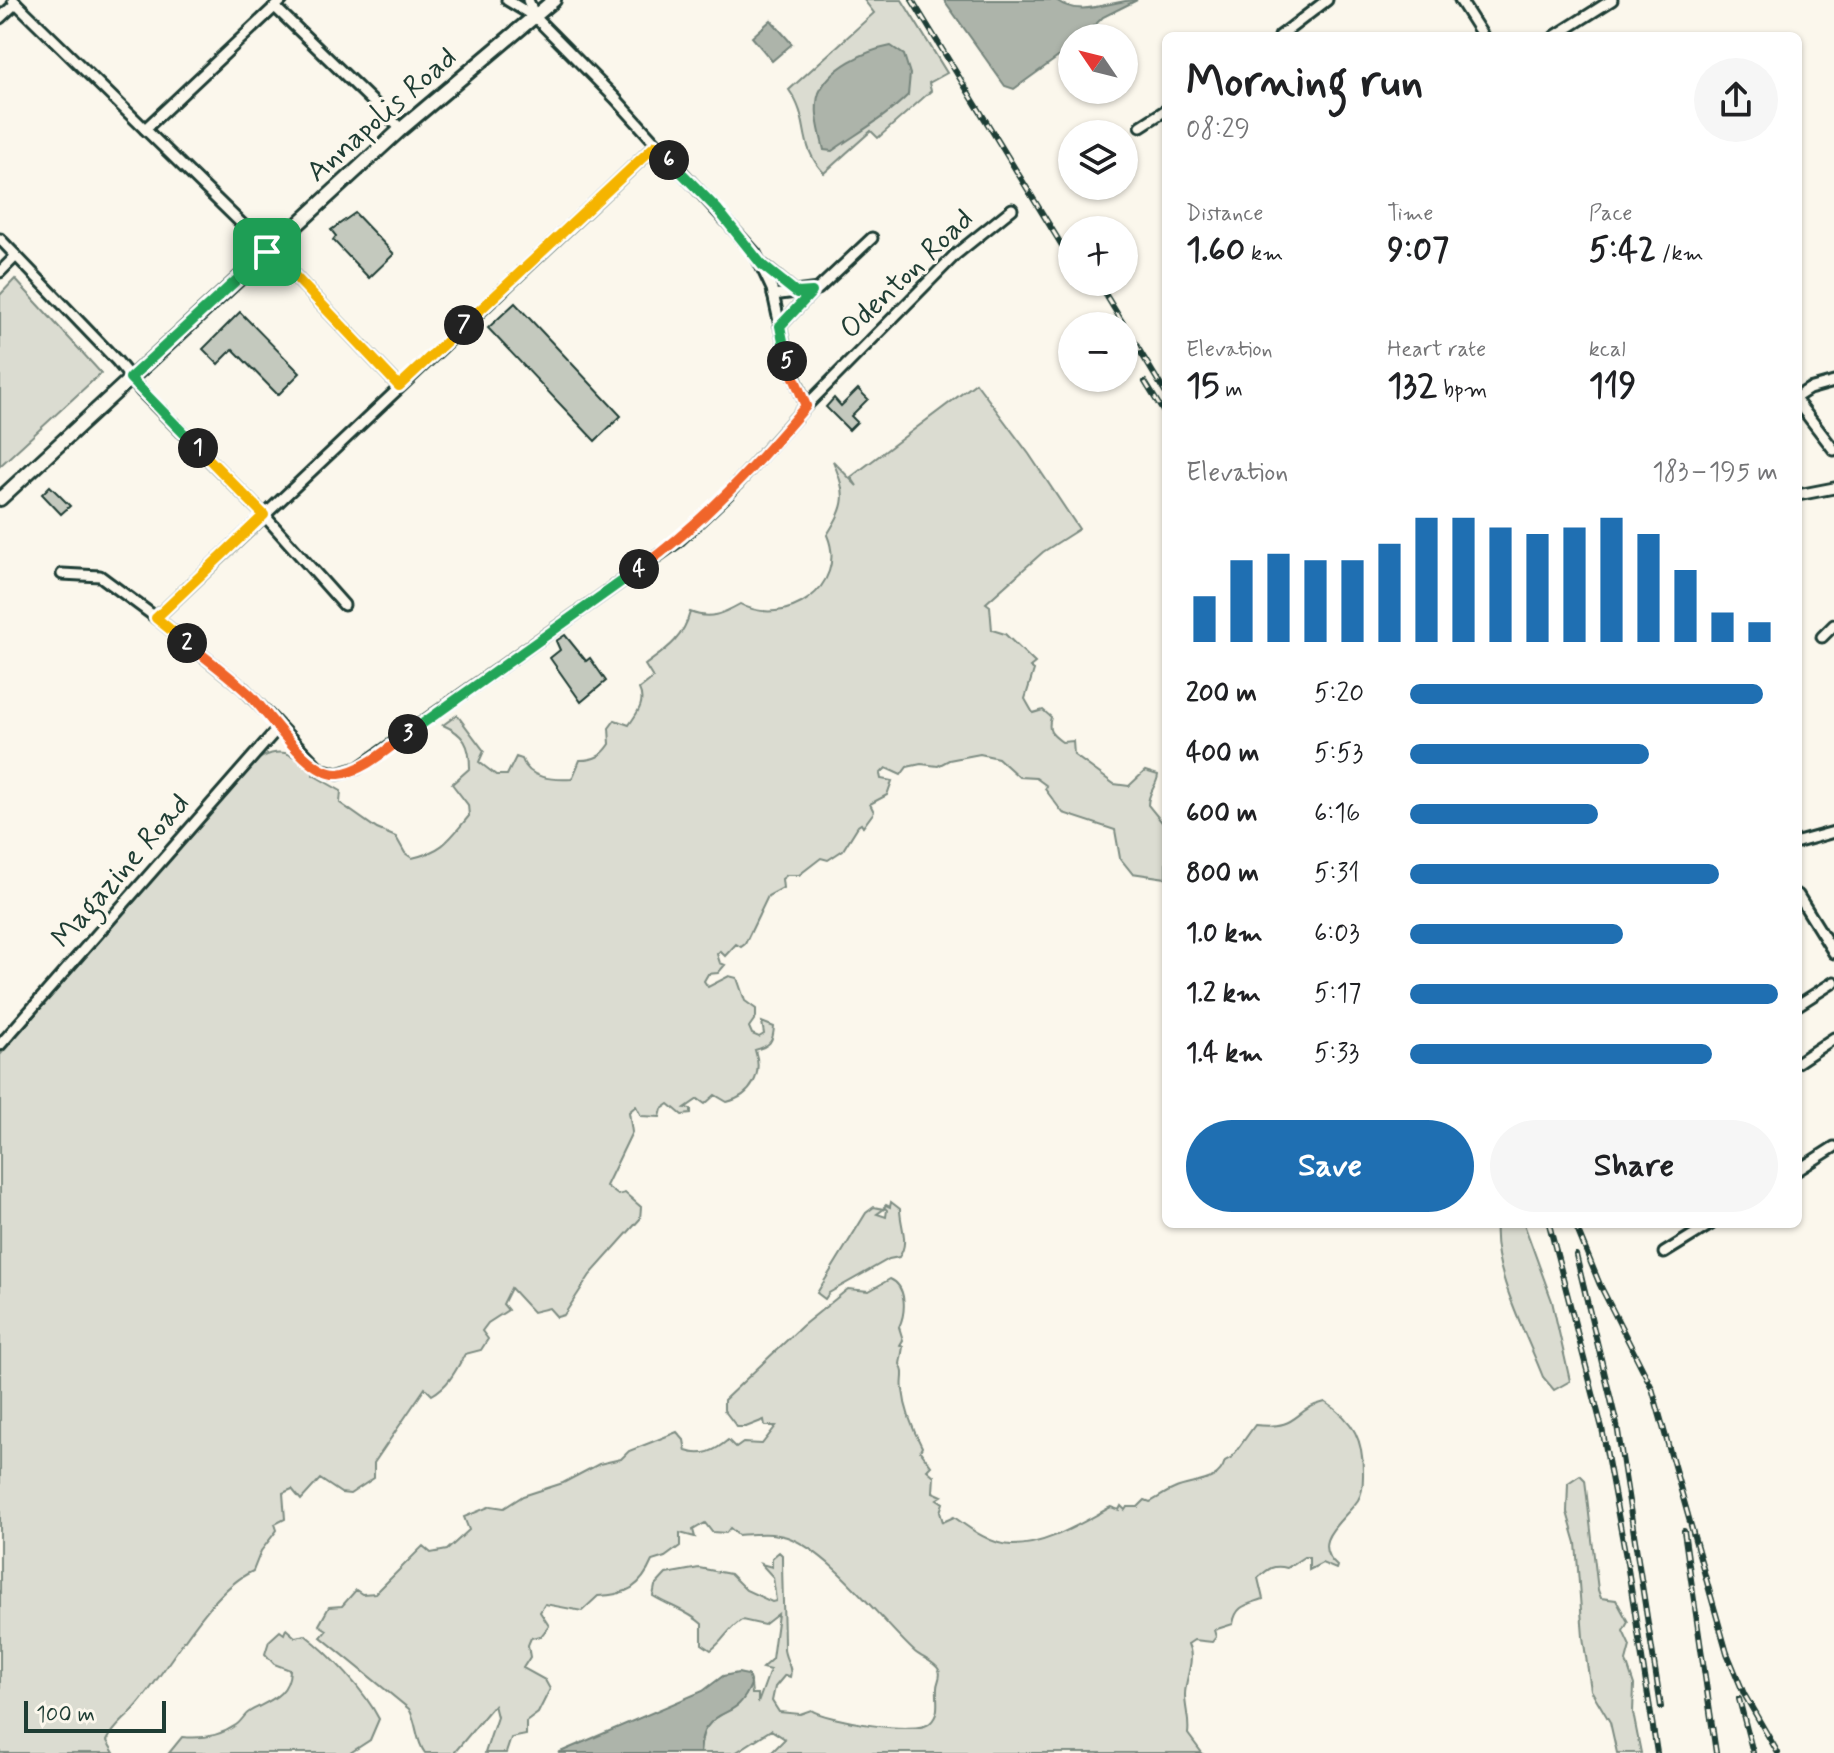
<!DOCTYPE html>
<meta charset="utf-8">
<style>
:root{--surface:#fff;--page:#f6f6f6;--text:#202124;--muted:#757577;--accent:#1f6fb2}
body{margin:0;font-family:Mynerve,sans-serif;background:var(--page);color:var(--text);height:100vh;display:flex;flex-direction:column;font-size:30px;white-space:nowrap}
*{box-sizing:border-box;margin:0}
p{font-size:26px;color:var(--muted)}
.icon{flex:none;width:44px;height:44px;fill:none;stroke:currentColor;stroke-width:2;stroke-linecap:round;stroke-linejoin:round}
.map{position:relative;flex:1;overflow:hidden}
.panel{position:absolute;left:1162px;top:32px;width:640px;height:1196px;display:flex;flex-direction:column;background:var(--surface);border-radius:12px;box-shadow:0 2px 6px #0004}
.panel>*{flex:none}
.needle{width:52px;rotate:305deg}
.buttons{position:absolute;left:1058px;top:24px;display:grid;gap:16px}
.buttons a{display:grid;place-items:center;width:80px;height:80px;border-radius:50%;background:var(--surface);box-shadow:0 2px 6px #0004;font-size:40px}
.scale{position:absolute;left:24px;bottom:20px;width:142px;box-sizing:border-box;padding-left:8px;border:4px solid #1f3d34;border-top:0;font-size:22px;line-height:28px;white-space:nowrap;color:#1f3d34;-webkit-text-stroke:6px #fbf7ec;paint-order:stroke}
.pin{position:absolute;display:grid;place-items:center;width:68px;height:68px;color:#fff;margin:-34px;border-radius:16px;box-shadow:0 4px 12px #0006}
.km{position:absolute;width:40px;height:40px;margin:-20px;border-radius:50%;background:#222;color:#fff;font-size:22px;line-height:40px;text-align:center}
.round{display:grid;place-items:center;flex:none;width:84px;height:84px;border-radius:42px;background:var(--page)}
.headline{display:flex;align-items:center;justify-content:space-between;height:136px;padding:0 24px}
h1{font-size:44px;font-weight:800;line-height:60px}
.stats{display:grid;grid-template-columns:repeat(3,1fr);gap:12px;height:136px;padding:8px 24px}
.stats div{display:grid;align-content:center}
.stats b{font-size:34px;font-weight:800}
.stats small{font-size:22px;font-weight:400}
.stats p{font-size:22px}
.chart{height:224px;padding:16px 24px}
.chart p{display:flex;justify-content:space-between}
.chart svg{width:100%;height:144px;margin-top:8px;stroke:var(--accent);stroke-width:6}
.primary-button{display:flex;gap:16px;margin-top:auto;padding:16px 24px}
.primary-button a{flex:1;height:92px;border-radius:48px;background:var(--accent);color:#fff;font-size:32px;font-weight:800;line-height:92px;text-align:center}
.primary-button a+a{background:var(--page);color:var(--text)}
ul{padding:0 24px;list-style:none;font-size:26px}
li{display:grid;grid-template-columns:128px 96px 1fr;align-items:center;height:60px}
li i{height:20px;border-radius:10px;background:var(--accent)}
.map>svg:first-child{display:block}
.green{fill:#dbdcd1;stroke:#7d8c82;stroke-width:2}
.water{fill:#adb4aa;stroke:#74847b;stroke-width:2}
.building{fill:#c4c9be;stroke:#1f3d34;stroke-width:2}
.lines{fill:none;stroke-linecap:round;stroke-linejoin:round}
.minor-casing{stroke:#1f3d34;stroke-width:15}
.major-casing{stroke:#1f3d34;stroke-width:18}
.minor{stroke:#fbf7ec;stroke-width:9}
.major{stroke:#fbf7ec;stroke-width:12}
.rail-casing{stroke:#1f3d34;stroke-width:6}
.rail{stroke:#fbf7ec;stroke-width:3;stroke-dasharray:9;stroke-linecap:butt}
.split-1-casing{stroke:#fff;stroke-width:16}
.split-2-casing{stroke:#fff;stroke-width:16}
.split-3-casing{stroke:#fff;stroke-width:16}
.split-4-casing{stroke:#fff;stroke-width:16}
.split-5-casing{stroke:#fff;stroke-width:16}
.split-6-casing{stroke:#fff;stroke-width:16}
.split-7-casing{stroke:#fff;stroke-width:16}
.split-8-casing{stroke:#fff;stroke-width:16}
.split-1{stroke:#22a559;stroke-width:10}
.split-2{stroke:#f5b400;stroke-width:10}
.split-3{stroke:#f0652b;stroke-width:10}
.split-4{stroke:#22a559;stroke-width:10}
.split-5{stroke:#f0652b;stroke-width:10}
.split-6{stroke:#22a559;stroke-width:10}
.split-7{stroke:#f5b400;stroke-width:10}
.split-8{stroke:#f5b400;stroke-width:10}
.labels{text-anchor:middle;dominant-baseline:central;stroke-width:7;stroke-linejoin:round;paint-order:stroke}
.street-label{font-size:30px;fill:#1f3d34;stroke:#fbf7ec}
</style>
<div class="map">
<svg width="1834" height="1753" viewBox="0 0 1834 1753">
<rect width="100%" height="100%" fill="#fbf7ec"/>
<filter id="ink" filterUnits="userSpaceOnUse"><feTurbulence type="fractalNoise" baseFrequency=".0125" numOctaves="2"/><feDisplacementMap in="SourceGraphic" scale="16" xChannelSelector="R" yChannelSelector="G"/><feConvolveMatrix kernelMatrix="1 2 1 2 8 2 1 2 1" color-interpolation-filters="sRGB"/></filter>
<g filter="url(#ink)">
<g class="green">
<path d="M864,0H902L947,73L929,83L931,91L878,138L871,131L824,173C796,143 812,122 789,90L874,13Z"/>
<polygon points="15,279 101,373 0,466 0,295"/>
<path d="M976,383L1029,454L1079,529L1043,552L986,603L990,606L992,630L1005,634L1035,663L1030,667L1034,670L1025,699L1033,713L1043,710L1051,717C1047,731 1051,734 1062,742L1073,741L1074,755L1114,784L1129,786L1145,771L1158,775C1157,786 1148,792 1148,805L1166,827V878L1132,873L1120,858L1115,830L1063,813L1045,789L1047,786L1036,778L1019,777L998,758L980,754L949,760L938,766L921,764L907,767L901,775L886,768L880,774L881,779L892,781L887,795L870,804L874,812L863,827L861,824L858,826L843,850L828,860L821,858L799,875H787L782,879L783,888L768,896L745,944L741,947L736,944L725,956L720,951L717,954L720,963L725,965L718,973L708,974L704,981L708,987L729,976L737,978L745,1001L756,1009V1017L749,1027L752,1034L759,1037L764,1034L762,1022L774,1027C773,1042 770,1046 755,1050C763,1074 752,1096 727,1102L715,1095L705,1104L698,1099L685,1108L691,1109V1114L682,1115L669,1104L662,1109L660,1117L641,1116L636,1106L629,1112L632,1132L606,1186L618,1195L625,1193L641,1207L640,1219L590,1275L564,1315L557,1317L549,1308L533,1312L511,1288L503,1304L508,1310L488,1323L482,1331L488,1339L481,1350L465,1354C455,1372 449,1385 432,1395L425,1388L374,1463V1478L350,1494L341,1493L320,1479L301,1500L292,1489L283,1493L285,1519L275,1524L277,1530L261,1551L253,1571C208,1591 168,1671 135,1708C125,1720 114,1726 107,1741L114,1753H0V1055L216,808C230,787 255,748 285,753C294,755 305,764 313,769V775L341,791L340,803L377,829L396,837L405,853L412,858C443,851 449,840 469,816L468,805L452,784L470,768C470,745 464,734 443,725L457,715L484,751L479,762L496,775H507L516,757L522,759C529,779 552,780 572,779L580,760C595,760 602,756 610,744L609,728L615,720L629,725C637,713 646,703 639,689L653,678L645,665C667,649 683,639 690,612C710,620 722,614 740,604C785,629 849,587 827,535C847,503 847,496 833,461L857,486L851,477Z"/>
<path d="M891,1202L900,1209C900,1226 910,1242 899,1257L889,1259L829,1293L825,1299L817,1293L866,1213L874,1207L884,1209L877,1214L886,1217L887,1210L884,1207L886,1205L890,1207Z"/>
<path d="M1496,1224H1524L1552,1301L1570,1381L1554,1390L1543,1377C1526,1333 1492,1271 1496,1224Z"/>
<path d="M890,1279C907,1286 906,1312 899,1327L903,1340L900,1345L903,1347L900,1364C906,1373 901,1380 903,1390C905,1409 913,1430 922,1447L920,1451L931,1466L927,1470L934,1476L933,1492L942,1496L937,1499L943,1503L940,1512L943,1522L954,1517C969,1528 991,1545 1011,1545C1046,1546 1081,1523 1111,1507L1119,1510L1121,1506L1125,1510L1127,1507H1138L1145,1500L1150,1502C1158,1498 1166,1492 1174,1489C1193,1480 1218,1485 1225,1461L1232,1457L1255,1425C1301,1430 1291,1410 1325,1402C1354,1420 1364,1441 1363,1476C1363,1483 1362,1494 1358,1500C1344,1521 1308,1541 1337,1566L1336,1569L1322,1563L1309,1570V1557H1304L1287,1568C1273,1564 1268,1569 1258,1578L1263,1599C1247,1605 1236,1605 1233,1624L1214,1630L1216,1637L1212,1642L1194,1640L1188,1644C1196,1660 1185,1678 1185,1695C1185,1709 1190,1720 1188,1734L1202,1753H771L785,1739L771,1730L735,1753H700C701,1746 701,1734 706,1728C720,1708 740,1714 751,1684L752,1694H758V1703L770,1670L762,1668L772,1659L778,1614L764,1625L742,1620C728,1628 724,1641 711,1650L702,1644V1624C688,1611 669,1606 653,1596L655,1586L666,1574L699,1568L730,1574L746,1590L772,1602L776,1601L773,1577L761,1564L772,1567V1558L779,1552L782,1555C782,1587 784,1617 784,1648C784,1659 793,1666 790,1677L785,1675L775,1687L772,1701L779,1712L800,1714L811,1710C825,1720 917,1736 930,1723C941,1713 936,1700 937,1688C937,1681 942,1677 939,1670C935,1662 922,1658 915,1652C880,1620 832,1553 787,1537C771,1532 754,1534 738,1535L730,1528L726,1533L712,1532L705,1523L693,1530L695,1537L680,1533V1546L665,1557L652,1561C641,1587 627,1595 598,1596L582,1611L545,1604L540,1612L549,1626L541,1636L531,1638L528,1645L530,1657L523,1668L545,1680L550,1689L538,1713L526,1722V1735L511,1738L506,1753H485L497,1717L494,1705L454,1753H425C415,1740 418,1724 409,1709L321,1637L327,1630L319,1625L329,1607L342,1606L356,1590L362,1594L376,1593L423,1546L431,1553L447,1550L469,1530L464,1517L491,1506L504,1508L523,1496L563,1483L599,1464L621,1459L629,1451L677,1432L684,1440L686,1451C703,1457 715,1451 728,1440L736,1448L743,1443L762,1444L776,1426H765L764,1420L746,1427H737L724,1410V1400L802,1326L848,1289L869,1291Z"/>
<polygon points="1580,1475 1585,1480 1598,1590 1601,1598 1616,1600 1628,1622 1623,1631 1630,1646 1626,1661 1634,1685 1633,1713 1641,1753 1617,1753 1610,1722 1591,1690 1583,1637 1576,1543 1567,1512 1568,1483"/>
<path d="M286,1629L295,1637L305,1635C330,1654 365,1691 379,1719L370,1740L350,1753H169L182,1737C201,1739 220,1736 236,1725C241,1722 244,1715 249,1712C267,1701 289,1697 290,1670L274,1664L265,1654L269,1641L280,1631L284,1634Z"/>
</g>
<g class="water">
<path d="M944,0H1056C1082,19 1109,0 1137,0L1103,17L1082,38H1072V47L1014,89L1005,86Z"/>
<polygon points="771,20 792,44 772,61 752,37"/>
<path d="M891,46L904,55L910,74L908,95C885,118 859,132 832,151L824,150C820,133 813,110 819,93C830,67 865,51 891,46Z"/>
<path d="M738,1673L748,1675L751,1684C738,1718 722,1706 706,1728C701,1734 701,1745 700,1753H558L703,1691L723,1676Z"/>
</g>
<g class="building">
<polygon points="355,213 394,254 369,278 333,240 336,236 331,230"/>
<polygon points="515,303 621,416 595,441 488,328"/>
<polygon points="240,312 300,373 278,395 233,349 218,364 203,349"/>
<polygon points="858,389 868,399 851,416 857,422 849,430 826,407 834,398 841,406"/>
<polygon points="50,486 70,506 61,514 42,494"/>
<polygon points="565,635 586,661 590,658 606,681 581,702 550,658 560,650 556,641"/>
</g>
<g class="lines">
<defs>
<g id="minor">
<polyline points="13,0 290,271 399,386"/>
<polyline points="507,0 535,17 615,98 755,253 772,289 787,358 806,406"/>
<polyline points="528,0 535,17"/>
<polyline points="1460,0 1483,36"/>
<polyline points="275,7 401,129"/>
<polyline points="0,18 16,3"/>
<polyline points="1280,36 1327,0"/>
<polyline points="1555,36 1612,0"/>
<polyline points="1141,126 1166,110"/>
<polyline points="145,129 282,0"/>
<polyline points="0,239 117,361 142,392 264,515 344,605"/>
<polyline points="763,265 797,293"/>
<polyline points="0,272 16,256"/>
<polyline points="773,295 818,289 872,238"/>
<polyline points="780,326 812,292"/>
<polyline points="1798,396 1809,389 1834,382"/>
<polyline points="1798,403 1834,450"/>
<polyline points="1798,495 1834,488"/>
<polyline points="62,574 100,576 150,613 244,689 320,769 338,774 358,768 676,543 728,494 806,406 955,255 1012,209"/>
<polyline points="156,618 656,145"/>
<polyline points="1822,637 1834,625"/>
<polyline points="1798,842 1834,832"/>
<polyline points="1798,895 1834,953"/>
<polyline points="1798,1005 1834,982"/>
<polyline points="0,1045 278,728"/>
<polyline points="1798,1062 1834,1038"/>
<polyline points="1798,1170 1834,1147"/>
<polyline points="1664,1253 1711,1224"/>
</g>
<polyline id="major" points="0,499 401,129 554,0"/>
</defs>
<use href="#minor" class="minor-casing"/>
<use href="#major" class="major-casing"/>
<use href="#minor" class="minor"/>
<use href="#major" class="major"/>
<defs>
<g id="rail">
<polyline points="912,0 1072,262"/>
<polyline points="1098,282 1166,394"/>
<polyline points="1145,382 1166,416"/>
<polyline points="1549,1224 1602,1428 1627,1563 1657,1753"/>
<polyline points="1575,1224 1600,1285 1652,1388 1727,1653 1744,1694 1778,1753"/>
<polyline points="1576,1255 1617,1425 1661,1707"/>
<polyline points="1684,1531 1716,1753"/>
<polyline points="1739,1699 1753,1753"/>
</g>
</defs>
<use href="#rail" class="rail-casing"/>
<use href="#rail" class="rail"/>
</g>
</g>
<g class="lines" filter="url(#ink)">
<defs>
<polyline id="split-1" points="198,448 130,378 267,252"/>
<polyline id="split-2" points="187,643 156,618 264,515 198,448"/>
<path id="split-3" d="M187,643C208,660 230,676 249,694C270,714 308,777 339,774C364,771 388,748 408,734"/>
<polyline id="split-4" points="408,734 639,569"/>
<path id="split-5" d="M639,569C703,523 755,466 806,406L787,361"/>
<polyline id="split-6" points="669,160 718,210 762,265 797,293 812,292 780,326 787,361"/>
<polyline id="split-7" points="464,325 656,145 669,160"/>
<polyline id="split-8" points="267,252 290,271 399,386 464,325"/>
</defs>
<use href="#split-1" class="split-1-casing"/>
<use href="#split-2" class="split-2-casing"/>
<use href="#split-3" class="split-3-casing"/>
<use href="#split-4" class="split-4-casing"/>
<use href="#split-5" class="split-5-casing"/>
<use href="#split-6" class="split-6-casing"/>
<use href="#split-7" class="split-7-casing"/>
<use href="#split-8" class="split-8-casing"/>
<use href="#split-1" class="split-1"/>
<use href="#split-2" class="split-2"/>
<use href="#split-3" class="split-3"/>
<use href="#split-4" class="split-4"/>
<use href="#split-5" class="split-5"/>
<use href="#split-6" class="split-6"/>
<use href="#split-7" class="split-7"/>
<use href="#split-8" class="split-8"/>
</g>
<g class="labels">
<g class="street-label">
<text transform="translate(382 115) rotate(-41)">Annapolis Road</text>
<text transform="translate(907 274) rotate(-44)">Odenton Road</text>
<text transform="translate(121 871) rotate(-49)">Magazine Road</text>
</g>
</g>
</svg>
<div class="buttons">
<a><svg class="needle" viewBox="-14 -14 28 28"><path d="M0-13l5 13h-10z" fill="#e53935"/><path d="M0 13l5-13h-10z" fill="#757577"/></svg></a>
<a><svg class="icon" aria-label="layers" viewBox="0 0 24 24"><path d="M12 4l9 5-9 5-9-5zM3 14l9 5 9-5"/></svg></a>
<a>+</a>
<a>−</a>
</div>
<div class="scale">100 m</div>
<div class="pin" style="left:267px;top:252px;background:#1e9e55"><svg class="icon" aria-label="arrive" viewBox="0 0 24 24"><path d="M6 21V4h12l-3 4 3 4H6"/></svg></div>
<b class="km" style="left:198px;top:448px">1</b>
<b class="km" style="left:187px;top:643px">2</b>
<b class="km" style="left:408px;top:734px">3</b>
<b class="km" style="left:639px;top:569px">4</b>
<b class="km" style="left:787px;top:361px">5</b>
<b class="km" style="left:669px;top:160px">6</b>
<b class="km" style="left:464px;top:325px">7</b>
<section class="panel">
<div class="headline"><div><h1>Morning run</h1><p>08:29</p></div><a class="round"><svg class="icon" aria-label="share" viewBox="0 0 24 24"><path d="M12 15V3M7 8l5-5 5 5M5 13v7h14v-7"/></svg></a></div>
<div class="stats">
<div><p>Distance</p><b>1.60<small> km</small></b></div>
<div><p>Time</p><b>9:07</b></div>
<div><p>Pace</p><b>5:42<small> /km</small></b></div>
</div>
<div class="stats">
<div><p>Elevation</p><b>15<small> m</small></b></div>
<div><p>Heart rate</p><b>132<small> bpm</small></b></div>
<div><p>kcal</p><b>119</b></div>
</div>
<div class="chart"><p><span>Elevation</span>183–195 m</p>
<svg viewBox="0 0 160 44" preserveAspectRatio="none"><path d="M5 44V30M15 44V19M25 44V17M35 44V19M45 44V19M55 44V14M65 44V6M75 44V6M85 44V9M95 44V11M105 44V9M115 44V6M125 44V11M135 44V22M145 44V35M155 44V38"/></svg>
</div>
<ul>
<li><b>200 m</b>5:20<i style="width:96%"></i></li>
<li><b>400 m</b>5:53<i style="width:65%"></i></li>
<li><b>600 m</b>6:16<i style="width:51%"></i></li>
<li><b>800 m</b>5:31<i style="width:84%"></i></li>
<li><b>1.0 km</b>6:03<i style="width:58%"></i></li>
<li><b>1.2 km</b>5:17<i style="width:100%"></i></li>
<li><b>1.4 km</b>5:33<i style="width:82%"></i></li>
</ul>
<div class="primary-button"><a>Save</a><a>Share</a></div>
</section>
</div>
